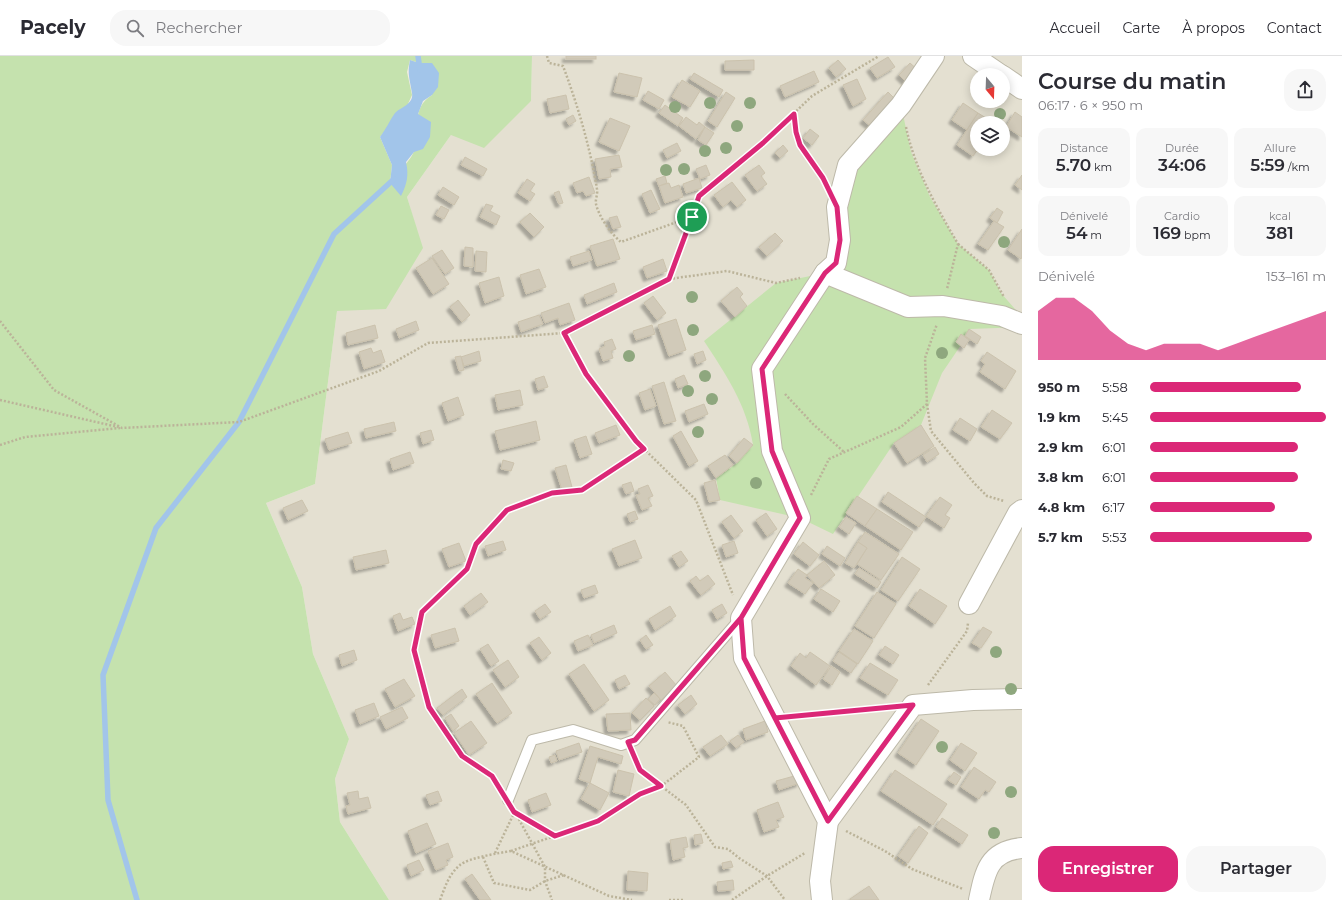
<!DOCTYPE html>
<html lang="fr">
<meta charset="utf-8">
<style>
:root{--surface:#fff;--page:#f7f7f7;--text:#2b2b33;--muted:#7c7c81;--line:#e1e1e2;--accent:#db2777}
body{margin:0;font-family:Montserrat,sans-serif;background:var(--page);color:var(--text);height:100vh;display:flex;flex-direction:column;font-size:15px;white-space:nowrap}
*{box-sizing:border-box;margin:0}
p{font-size:13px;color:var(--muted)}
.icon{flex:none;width:22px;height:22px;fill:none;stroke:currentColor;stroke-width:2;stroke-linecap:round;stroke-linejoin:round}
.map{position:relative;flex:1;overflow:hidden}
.sheet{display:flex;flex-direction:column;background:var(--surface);width:320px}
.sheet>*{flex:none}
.needle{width:26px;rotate:161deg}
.buttons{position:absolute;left:970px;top:12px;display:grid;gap:8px}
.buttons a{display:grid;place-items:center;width:40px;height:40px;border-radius:50%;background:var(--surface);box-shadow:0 2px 10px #0003;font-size:20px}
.pin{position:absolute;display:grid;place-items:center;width:34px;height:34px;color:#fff;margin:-17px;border:2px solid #fff;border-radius:50%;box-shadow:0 1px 4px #0007}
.round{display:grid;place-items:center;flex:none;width:42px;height:42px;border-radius:16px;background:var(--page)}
.headline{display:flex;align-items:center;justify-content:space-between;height:68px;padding:0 16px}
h1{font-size:22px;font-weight:600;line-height:30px}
.figures{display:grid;grid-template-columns:repeat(3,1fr);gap:6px;height:68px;padding:4px 16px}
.figures div{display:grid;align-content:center;border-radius:10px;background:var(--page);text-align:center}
.figures b{font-size:17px;font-weight:600}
.figures small{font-size:11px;font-weight:400}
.figures p{font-size:11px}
.chart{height:112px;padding:8px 16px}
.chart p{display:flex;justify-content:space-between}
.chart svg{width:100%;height:72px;margin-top:4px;fill:var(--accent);opacity:.7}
.primary-button{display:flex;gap:8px;margin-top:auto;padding:8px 16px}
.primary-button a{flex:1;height:46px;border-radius:16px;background:var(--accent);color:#fff;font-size:16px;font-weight:600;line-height:46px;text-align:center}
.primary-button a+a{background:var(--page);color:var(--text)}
ul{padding:0 16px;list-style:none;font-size:13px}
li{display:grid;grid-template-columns:64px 48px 1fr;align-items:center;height:30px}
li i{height:10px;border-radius:5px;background:var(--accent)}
header{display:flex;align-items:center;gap:24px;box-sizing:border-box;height:56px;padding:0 20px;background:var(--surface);border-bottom:1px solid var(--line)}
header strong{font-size:19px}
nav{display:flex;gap:22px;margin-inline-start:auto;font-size:14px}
.search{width:280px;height:36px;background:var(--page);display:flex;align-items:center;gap:10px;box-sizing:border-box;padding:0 14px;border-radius:16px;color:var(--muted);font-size:15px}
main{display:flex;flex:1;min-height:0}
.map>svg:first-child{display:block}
.residential{fill:#e4e0d1;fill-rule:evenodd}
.green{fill:#c5e2ae;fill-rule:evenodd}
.water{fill:#a2c5ea}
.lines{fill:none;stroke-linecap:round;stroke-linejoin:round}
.stream{stroke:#a2c5ea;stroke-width:5.5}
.building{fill:#d1cab9;stroke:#cbc2ad;filter:url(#shadow)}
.lane-casing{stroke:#bdb9a9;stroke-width:12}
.street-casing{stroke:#bdb9a9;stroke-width:22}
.path{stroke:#bbb399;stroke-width:2.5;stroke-dasharray:2 2;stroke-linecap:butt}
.lane{stroke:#fff;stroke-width:10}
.street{stroke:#fff;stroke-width:20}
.tree{fill:#8ea77e}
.route-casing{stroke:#fff;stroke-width:8}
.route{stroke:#db2777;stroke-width:5}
</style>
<header>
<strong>Pacely</strong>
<div class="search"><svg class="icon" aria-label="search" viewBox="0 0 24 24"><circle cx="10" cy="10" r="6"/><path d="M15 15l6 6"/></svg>Rechercher</div>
<nav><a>Accueil</a><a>Carte</a><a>À propos</a><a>Contact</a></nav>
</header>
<main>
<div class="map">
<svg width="1022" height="844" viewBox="0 0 1022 844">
<defs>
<filter id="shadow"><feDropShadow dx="-3.5" dy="3.5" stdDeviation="1" flood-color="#0004"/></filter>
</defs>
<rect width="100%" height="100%" fill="#f0ede3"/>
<path class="residential" d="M532,0H1022V844H389L340,766L335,723L349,683L313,598L302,531L266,447L315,428L337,255L422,192L407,141L451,79L531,45ZM977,19H1003V45H977ZM977,67H1003V93H977Z"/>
<g class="green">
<path d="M0,0H532L531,45L484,92L451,79L407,141L423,192L386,253L337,255L315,428L266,447L302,531L313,598L349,683L335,723L340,766L389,844H0ZM410,4L419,7H432V39C410,53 421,74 414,95C412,103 396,119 390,127L392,109L380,81L388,71L396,57L407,50L412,39L407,16Z"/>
<path d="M901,49L911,96L930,141L958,188L989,214L1001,237L1022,261V271L970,273L965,280L961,279L956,286L961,289L942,317L921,369L894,387L833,478L800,462L720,444L716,422L737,407L753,389C747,349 725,317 704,285L776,227L825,217L848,109Z"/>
</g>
<path class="water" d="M410,4L419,7H432L439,17L438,31L432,39L423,45L418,58L431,66L430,81L423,93L414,96L406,106C409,119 407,128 401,140L390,127L392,109L380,81C386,73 390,64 395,57C401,51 414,48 412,37C410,24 407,18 410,4Z"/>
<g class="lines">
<g class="stream">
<polyline points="418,0 420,14"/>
<polyline points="137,844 108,744 103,619 156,472 239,366 334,178 394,123"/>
</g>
</g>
<g class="building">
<rect x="566" y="0" width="30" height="3"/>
<polygon points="888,1 895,11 877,22 870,12"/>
<polygon points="754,4 754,14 725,14 725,5"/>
<polygon points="838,4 846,13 836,21 829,12"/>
<polygon points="910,7 919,15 908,28 899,19"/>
<polygon points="814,15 819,26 785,41 780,30"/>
<polygon points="619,17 642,22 637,41 614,36"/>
<polygon points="694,17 723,34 719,41 690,23"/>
<polygon points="857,23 866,43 853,50 843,29"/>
<polygon points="682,24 700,35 690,51 672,41"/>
<polygon points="648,35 664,44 659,53 643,44"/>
<polygon points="726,36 735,42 717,71 708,65"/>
<polygon points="888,36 897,45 873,72 863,64"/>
<polygon points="566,39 569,53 550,57 547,43"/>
<polygon points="963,47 978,57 967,74 952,64"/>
<polygon points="665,49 683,62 678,70 659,57"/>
<polygon points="1015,56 1022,61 1022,81 1006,71"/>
<polygon points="978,57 994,67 977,67 978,93 973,100 957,89"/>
<polygon points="573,59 576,65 569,69 566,63"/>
<polygon points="686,61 697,69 699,66 705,71 696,83 679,70"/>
<polygon points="610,62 630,70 619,95 599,86"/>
<polygon points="705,71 714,77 706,89 698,84"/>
<polygon points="810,73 819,80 812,89 803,82"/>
<polygon points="677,87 681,95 667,102 663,94"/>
<polygon points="783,89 788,95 780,102 775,97"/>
<polygon points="619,99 622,111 610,113 611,121 599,123 595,103"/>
<polygon points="465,101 487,113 483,120 461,109"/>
<polygon points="706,109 710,119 700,123 696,113"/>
<polygon points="759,109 765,117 761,120 767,128 757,135 745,119"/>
<polygon points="1022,119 1022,134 1015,129"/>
<polygon points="665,120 667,127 659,130 656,123"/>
<polygon points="589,121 595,137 586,140 583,135 577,137 573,127"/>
<polygon points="699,122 702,132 686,137 683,128"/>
<polygon points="527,123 535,128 530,135 535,138 530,145 518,137"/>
<polygon points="732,126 746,144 737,151 731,144 723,151 714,139"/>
<polygon points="669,127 671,132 679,129 683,141 665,147 659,130"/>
<polygon points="443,131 459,141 454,149 438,139"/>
<polygon points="651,134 660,153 650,157 642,138"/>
<polygon points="559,135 563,147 559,148 554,137"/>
<polygon points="486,148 493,150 490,155 500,160 496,169 480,161"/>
<polygon points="441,150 449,154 444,163 436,159"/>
<polygon points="997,152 1003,156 997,167 990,162"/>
<polygon points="530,157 544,171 534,181 520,166"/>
<polygon points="617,160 621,171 613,173 609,162"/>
<polygon points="994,165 1004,171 988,194 978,188"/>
<polygon points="1022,173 1022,201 1021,203 1008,194"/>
<polygon points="775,177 783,185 767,200 759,191"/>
<polygon points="613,183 620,203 597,210 590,190"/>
<polygon points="465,191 473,192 473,211 464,210"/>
<polygon points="442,194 454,212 445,218 432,200"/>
<polygon points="476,195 487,196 486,216 475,215"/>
<polygon points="589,195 592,204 573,210 570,201"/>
<polygon points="432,202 449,228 433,238 416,212"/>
<polygon points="663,203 667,215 647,222 643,211"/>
<polygon points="539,213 546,231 526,238 520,219"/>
<polygon points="499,221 504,240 485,247 479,227"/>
<polygon points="614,227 617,236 587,248 584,239"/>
<polygon points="737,231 743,238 740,241 747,250 735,261 721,245"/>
<polygon points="653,240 666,257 657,264 644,247"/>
<polygon points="458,244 470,259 462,266 450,251"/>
<polygon points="569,247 575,264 560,269 558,262 545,267 541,257"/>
<polygon points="539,259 543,268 521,276 518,266"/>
<polygon points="676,263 686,294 669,300 658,269"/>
<polygon points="416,265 419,274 399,282 396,273"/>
<polygon points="375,269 378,282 348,289 346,277"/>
<polygon points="652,269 655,278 636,284 633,275"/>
<polygon points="969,273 981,281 977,288 965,280"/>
<polygon points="961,278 969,284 964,292 956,286"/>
<polygon points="612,283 616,293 611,295 613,302 603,305 599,293 605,290 604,286"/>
<polygon points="371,292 373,297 381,294 385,306 364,313 359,296"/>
<polygon points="479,295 481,305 464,310 461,301"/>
<polygon points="703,295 706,304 697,308 694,298"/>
<polygon points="987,296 1016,315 1005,333 980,316 985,308 981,305"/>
<polygon points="461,300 464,314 459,315 455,301"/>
<polygon points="684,319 688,328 678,332 675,323"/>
<polygon points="544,320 548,331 538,334 535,323"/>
<polygon points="664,326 676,365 664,368 652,330"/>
<polygon points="650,333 656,350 645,354 639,337"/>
<polygon points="520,334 523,349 498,354 495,339"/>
<polygon points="458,341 464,359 448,365 442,347"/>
<polygon points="704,348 708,358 689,366 685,355"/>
<polygon points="992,354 1012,367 1000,383 981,371"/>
<polygon points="960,362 977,373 970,385 953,374"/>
<polygon points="536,365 540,384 500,394 495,375"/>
<polygon points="394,366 396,375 366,382 364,373"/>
<polygon points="616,369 620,379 599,387 595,377"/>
<polygon points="921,369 934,390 907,407 894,387"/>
<polygon points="431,374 434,384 423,388 420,377"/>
<polygon points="681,375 698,405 689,410 673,380"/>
<polygon points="348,376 352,387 329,394 325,383"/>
<polygon points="586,380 592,398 580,402 574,384"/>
<polygon points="744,382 753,389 737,407 729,400"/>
<polygon points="935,391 939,398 927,406 923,399"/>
<polygon points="410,396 414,407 393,414 390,403"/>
<polygon points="725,399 733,409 716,422 708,410"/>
<polygon points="503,404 514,407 511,415 501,413"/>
<polygon points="566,409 572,431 562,434 555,412"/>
<polygon points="715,424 720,444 709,446 704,427"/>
<polygon points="631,426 634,435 626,438 622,429"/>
<polygon points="648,429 653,440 648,442 652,450 642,454 636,439 640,438 638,433"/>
<polygon points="888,436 926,461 919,471 882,446"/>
<polygon points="857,440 877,453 865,470 846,457"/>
<polygon points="940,441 952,449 945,459 950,462 944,472 926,460"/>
<polygon points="302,444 308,455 288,464 283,452"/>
<polygon points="877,453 913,476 901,494 865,470"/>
<polygon points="635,455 638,463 630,466 627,458"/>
<polygon points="766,457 777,473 767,480 756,464"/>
<polygon points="731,459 743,475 734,482 722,466"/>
<polygon points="846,461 856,467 849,478 839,471"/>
<polygon points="865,476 899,498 881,524 857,508 867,492 858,486"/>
<polygon points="635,484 642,502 619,510 612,493"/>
<polygon points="503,485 506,494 488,500 485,490"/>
<polygon points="734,485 738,497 726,501 722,489"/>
<polygon points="803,486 819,499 810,510 794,498"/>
<polygon points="858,486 867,492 854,512 845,507"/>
<polygon points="459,487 466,505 449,511 442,493"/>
<polygon points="827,490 845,502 840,510 822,498"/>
<polygon points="386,494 389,507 356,514 353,501"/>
<polygon points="681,495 688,505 679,511 672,500"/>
<polygon points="902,501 920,513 898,545 881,534"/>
<polygon points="824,505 835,519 819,532 807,519"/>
<polygon points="859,512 881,526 877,532 855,518"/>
<polygon points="798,513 807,519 805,522 813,527 805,538 788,527"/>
<polygon points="708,519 715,528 701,539 690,525 696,520 700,525"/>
<polygon points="595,529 598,537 584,542 581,534"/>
<polygon points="821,533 840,545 833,556 814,543"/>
<polygon points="920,533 947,550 935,568 909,550"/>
<polygon points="877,536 896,548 874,582 855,570"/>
<polygon points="481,537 488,546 470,559 464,550"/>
<polygon points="545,548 551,556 540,563 535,555"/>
<polygon points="722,548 727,557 717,563 712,554"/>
<polygon points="670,550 676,560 655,574 649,563"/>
<polygon points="400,557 403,564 412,561 415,568 398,575 393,560"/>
<polygon points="614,569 617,577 594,587 591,579"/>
<polygon points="983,571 992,576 981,592 972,587"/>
<polygon points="455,572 459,585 435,592 431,579"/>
<polygon points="854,573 873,585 858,608 839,595"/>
<polygon points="588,579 593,589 578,595 574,585"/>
<polygon points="646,579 653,589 646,593 640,584"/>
<polygon points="539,581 551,597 542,604 530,587"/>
<polygon points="488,588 499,605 491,610 480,593"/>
<polygon points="885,590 899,599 893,608 879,599"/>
<polygon points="354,594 357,604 342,610 339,599"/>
<polygon points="810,596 830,610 816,629 791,610 800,597 806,602"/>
<polygon points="839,596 857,608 851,617 833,605"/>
<polygon points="508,604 519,621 505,631 493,614"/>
<polygon points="870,607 898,624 888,639 860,622"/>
<polygon points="584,608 609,644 594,655 569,618"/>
<polygon points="831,610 840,616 832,629 823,623"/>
<polygon points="665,616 677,630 661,644 649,630"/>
<polygon points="625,619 630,628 619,633 615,624"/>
<polygon points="404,623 415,640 395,651 385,633"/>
<polygon points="492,627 512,657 497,667 476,638"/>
<polygon points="462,633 467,641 443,659 437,652"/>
<polygon points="654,637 660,643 655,649 648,643"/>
<polygon points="691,639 697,648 685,658 678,649"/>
<polygon points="646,642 654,650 640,664 632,657"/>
<polygon points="374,647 379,660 360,668 355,654"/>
<polygon points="402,651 408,662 386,673 380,661"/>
<polygon points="630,657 631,674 608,675 606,658"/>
<polygon points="451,658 459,670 453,675 445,662"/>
<polygon points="921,663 939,675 916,709 898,697"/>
<polygon points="471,665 487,687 469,699 454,677"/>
<polygon points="765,665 768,676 746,684 743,673"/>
<polygon points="721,679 728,688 710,700 703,691"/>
<polygon points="738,679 744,686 736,692 730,685"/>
<polygon points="579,687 582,696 559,704 556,695"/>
<polygon points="961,687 977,697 965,715 950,704"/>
<polygon points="590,690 623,700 621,708 598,701 590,727 579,723"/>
<polygon points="555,699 557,705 551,707 549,701"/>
<polygon points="974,711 996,726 989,736 985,734 979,743 961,731"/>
<polygon points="618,714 634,718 629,740 613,736"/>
<polygon points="895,714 947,748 933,769 881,735"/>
<polygon points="954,716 961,721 956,729 948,724"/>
<polygon points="798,719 800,727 779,734 776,725"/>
<polygon points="590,727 609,737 600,754 581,743"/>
<polygon points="358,735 359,743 368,741 371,752 348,758 346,750 350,749 347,737"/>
<polygon points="438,735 442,745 430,749 426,739"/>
<polygon points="546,737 551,749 532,756 528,744"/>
<polygon points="778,746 784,761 776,764 779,771 764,776 757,754"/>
<polygon points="942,762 968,779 962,788 936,771"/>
<polygon points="427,767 436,788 416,797 408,775"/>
<polygon points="919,770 928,777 908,807 898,800"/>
<polygon points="701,778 703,787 695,789 694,779"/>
<polygon points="686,781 688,791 683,792 685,801 673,804 670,784"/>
<polygon points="448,787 453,801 446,804 448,809 436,814 428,795"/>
<polygon points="419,804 424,814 411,820 407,809"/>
<polygon points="731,805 733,811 723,813 722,807"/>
<polygon points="628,815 648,817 647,835 627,834"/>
<polygon points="472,818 491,844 480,844 465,823"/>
<polygon points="733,824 734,834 718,835 717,826"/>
<polygon points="869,830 879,844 851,844 850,843"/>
</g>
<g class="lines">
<defs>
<polyline id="lane" points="508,744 532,684 573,674 621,689 635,684 740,563"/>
<g id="street">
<polyline points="973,0 1001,19"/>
<polyline points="1003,20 1022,33"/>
<polyline points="825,217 908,251 943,250 1002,260 1022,268"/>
<polyline points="969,548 1018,457 1022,454"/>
<polyline points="828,765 913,649 973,644 1022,643"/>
<polyline points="822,844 820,825 828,765 744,602 741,562 800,462 772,395 762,313 825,217 836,207 840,184 837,151 848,109 901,49 934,0"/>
<path d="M979,844C985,815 989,795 1022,792"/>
</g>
</defs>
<use href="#lane" class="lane-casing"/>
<use href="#street" class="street-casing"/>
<g class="path">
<path d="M547,0L549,7L563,10C578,50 590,91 597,133C598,138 595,144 596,148C599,161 611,178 621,186L691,161"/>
<polyline points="794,58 796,76 800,89 824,125"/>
<path d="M906,71C915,114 936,150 958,188L947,233"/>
<polyline points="958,188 989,214 1004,241"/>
<polyline points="669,223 727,215 776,227 800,222"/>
<polyline points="0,265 54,334 122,372 239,366 379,315 428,287 564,277 669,223 699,140 763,87 812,40 879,0"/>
<polyline points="564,277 586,318 636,385 696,444 733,539"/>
<polyline points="785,338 813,368 844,396"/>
<polyline points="0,344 118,371"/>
<polyline points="927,348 931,375 974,427 987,440 1004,445"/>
<polyline points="0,389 25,381 120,372"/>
<polyline points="811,439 829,403 901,371 927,348 925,302 937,268"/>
<polyline points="928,629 967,575 968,567"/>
<polyline points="795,660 887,652"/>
<polyline points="634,699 640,714 686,749 715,791 728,793 739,802 767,820 785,844"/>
<polyline points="499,731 492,720 462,700 429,651 414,594 422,556 467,513 476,488 507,454 553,437 582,433 645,393"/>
<polyline points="515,756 545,811 545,825 552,844"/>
<polyline points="846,775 885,795 912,813 963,833"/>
<polyline points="511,795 598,765 639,738 664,728 699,701 683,670 667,666"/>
<polyline points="495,797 515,755 554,780"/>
<polyline points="483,801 494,827 530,834 545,825 564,819"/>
<path d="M440,844C445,831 449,818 460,809C468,802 499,797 511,795L609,840L632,844"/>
<polyline points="669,844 684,844"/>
<polyline points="732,844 767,820 805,797"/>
</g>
<use href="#lane" class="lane"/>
<use href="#street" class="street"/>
</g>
<g class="tree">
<circle cx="710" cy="47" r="6"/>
<circle cx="750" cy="47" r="6"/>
<circle cx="675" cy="51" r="6"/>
<circle cx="1000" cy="58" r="6"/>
<circle cx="737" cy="70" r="6"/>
<circle cx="726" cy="92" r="6"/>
<circle cx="705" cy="95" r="6"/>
<circle cx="684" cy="113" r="6"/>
<circle cx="666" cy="114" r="6"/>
<circle cx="1004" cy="186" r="6"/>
<circle cx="692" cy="241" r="6"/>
<circle cx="693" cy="274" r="6"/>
<circle cx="942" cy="297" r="6"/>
<circle cx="629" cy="300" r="6"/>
<circle cx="705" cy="320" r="6"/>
<circle cx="688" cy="335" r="6"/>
<circle cx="712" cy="343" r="6"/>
<circle cx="698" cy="376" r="6"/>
<circle cx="756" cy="427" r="6"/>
<circle cx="996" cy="596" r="6"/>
<circle cx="1011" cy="633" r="6"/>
<circle cx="942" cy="691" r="6"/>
<circle cx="1011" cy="736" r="6"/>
<circle cx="994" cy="777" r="6"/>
</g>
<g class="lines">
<defs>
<polyline id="route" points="692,161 669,223 564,277 586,318 636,385 644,393 582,434 552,437 507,454 476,488 467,513 422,556 414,594 429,651 462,700 492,720 514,756 555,780 598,765 640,738 661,730 640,714 628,686 635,684 741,562 744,602 775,662 913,649 828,765 744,602 741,562 800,462 772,395 762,313 825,217 836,207 840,184 837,151 823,122 800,89 796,76 794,58 763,87 699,140 692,161"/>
</defs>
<use href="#route" class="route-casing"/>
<use href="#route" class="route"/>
</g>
</svg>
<div class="buttons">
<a><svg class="needle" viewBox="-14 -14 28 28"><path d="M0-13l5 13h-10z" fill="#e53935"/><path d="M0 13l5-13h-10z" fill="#7c7c81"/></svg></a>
<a><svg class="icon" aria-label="layers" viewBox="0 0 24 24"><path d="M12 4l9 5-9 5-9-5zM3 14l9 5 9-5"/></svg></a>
</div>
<div class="pin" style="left:692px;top:161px;background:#1e9e55"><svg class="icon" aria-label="arrive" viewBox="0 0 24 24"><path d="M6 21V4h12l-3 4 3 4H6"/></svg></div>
</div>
<section class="sheet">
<div class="headline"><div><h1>Course du matin</h1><p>06:17 · 6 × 950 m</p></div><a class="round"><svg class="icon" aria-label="share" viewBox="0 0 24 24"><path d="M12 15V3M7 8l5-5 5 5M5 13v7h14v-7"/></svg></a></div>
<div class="figures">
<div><p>Distance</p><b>5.70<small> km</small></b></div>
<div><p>Durée</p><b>34:06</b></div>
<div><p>Allure</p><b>5:59<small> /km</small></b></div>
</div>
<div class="figures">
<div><p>Dénivelé</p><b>54<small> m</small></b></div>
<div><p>Cardio</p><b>169<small> bpm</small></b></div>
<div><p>kcal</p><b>381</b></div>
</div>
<div class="chart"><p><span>Dénivelé</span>153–161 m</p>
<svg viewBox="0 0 160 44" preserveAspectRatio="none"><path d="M0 44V14L10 6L20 6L30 14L40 26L50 34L60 38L70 34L80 34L90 34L100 38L110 34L120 30L130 26L140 22L150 18L160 14V44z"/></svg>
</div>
<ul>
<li><b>950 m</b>5:58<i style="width:86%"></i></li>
<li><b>1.9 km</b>5:45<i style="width:100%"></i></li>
<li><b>2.9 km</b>6:01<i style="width:84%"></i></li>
<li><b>3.8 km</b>6:01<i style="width:84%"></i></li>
<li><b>4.8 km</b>6:17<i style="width:71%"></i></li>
<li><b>5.7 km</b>5:53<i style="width:92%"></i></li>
</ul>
<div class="primary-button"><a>Enregistrer</a><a>Partager</a></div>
</section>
</main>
